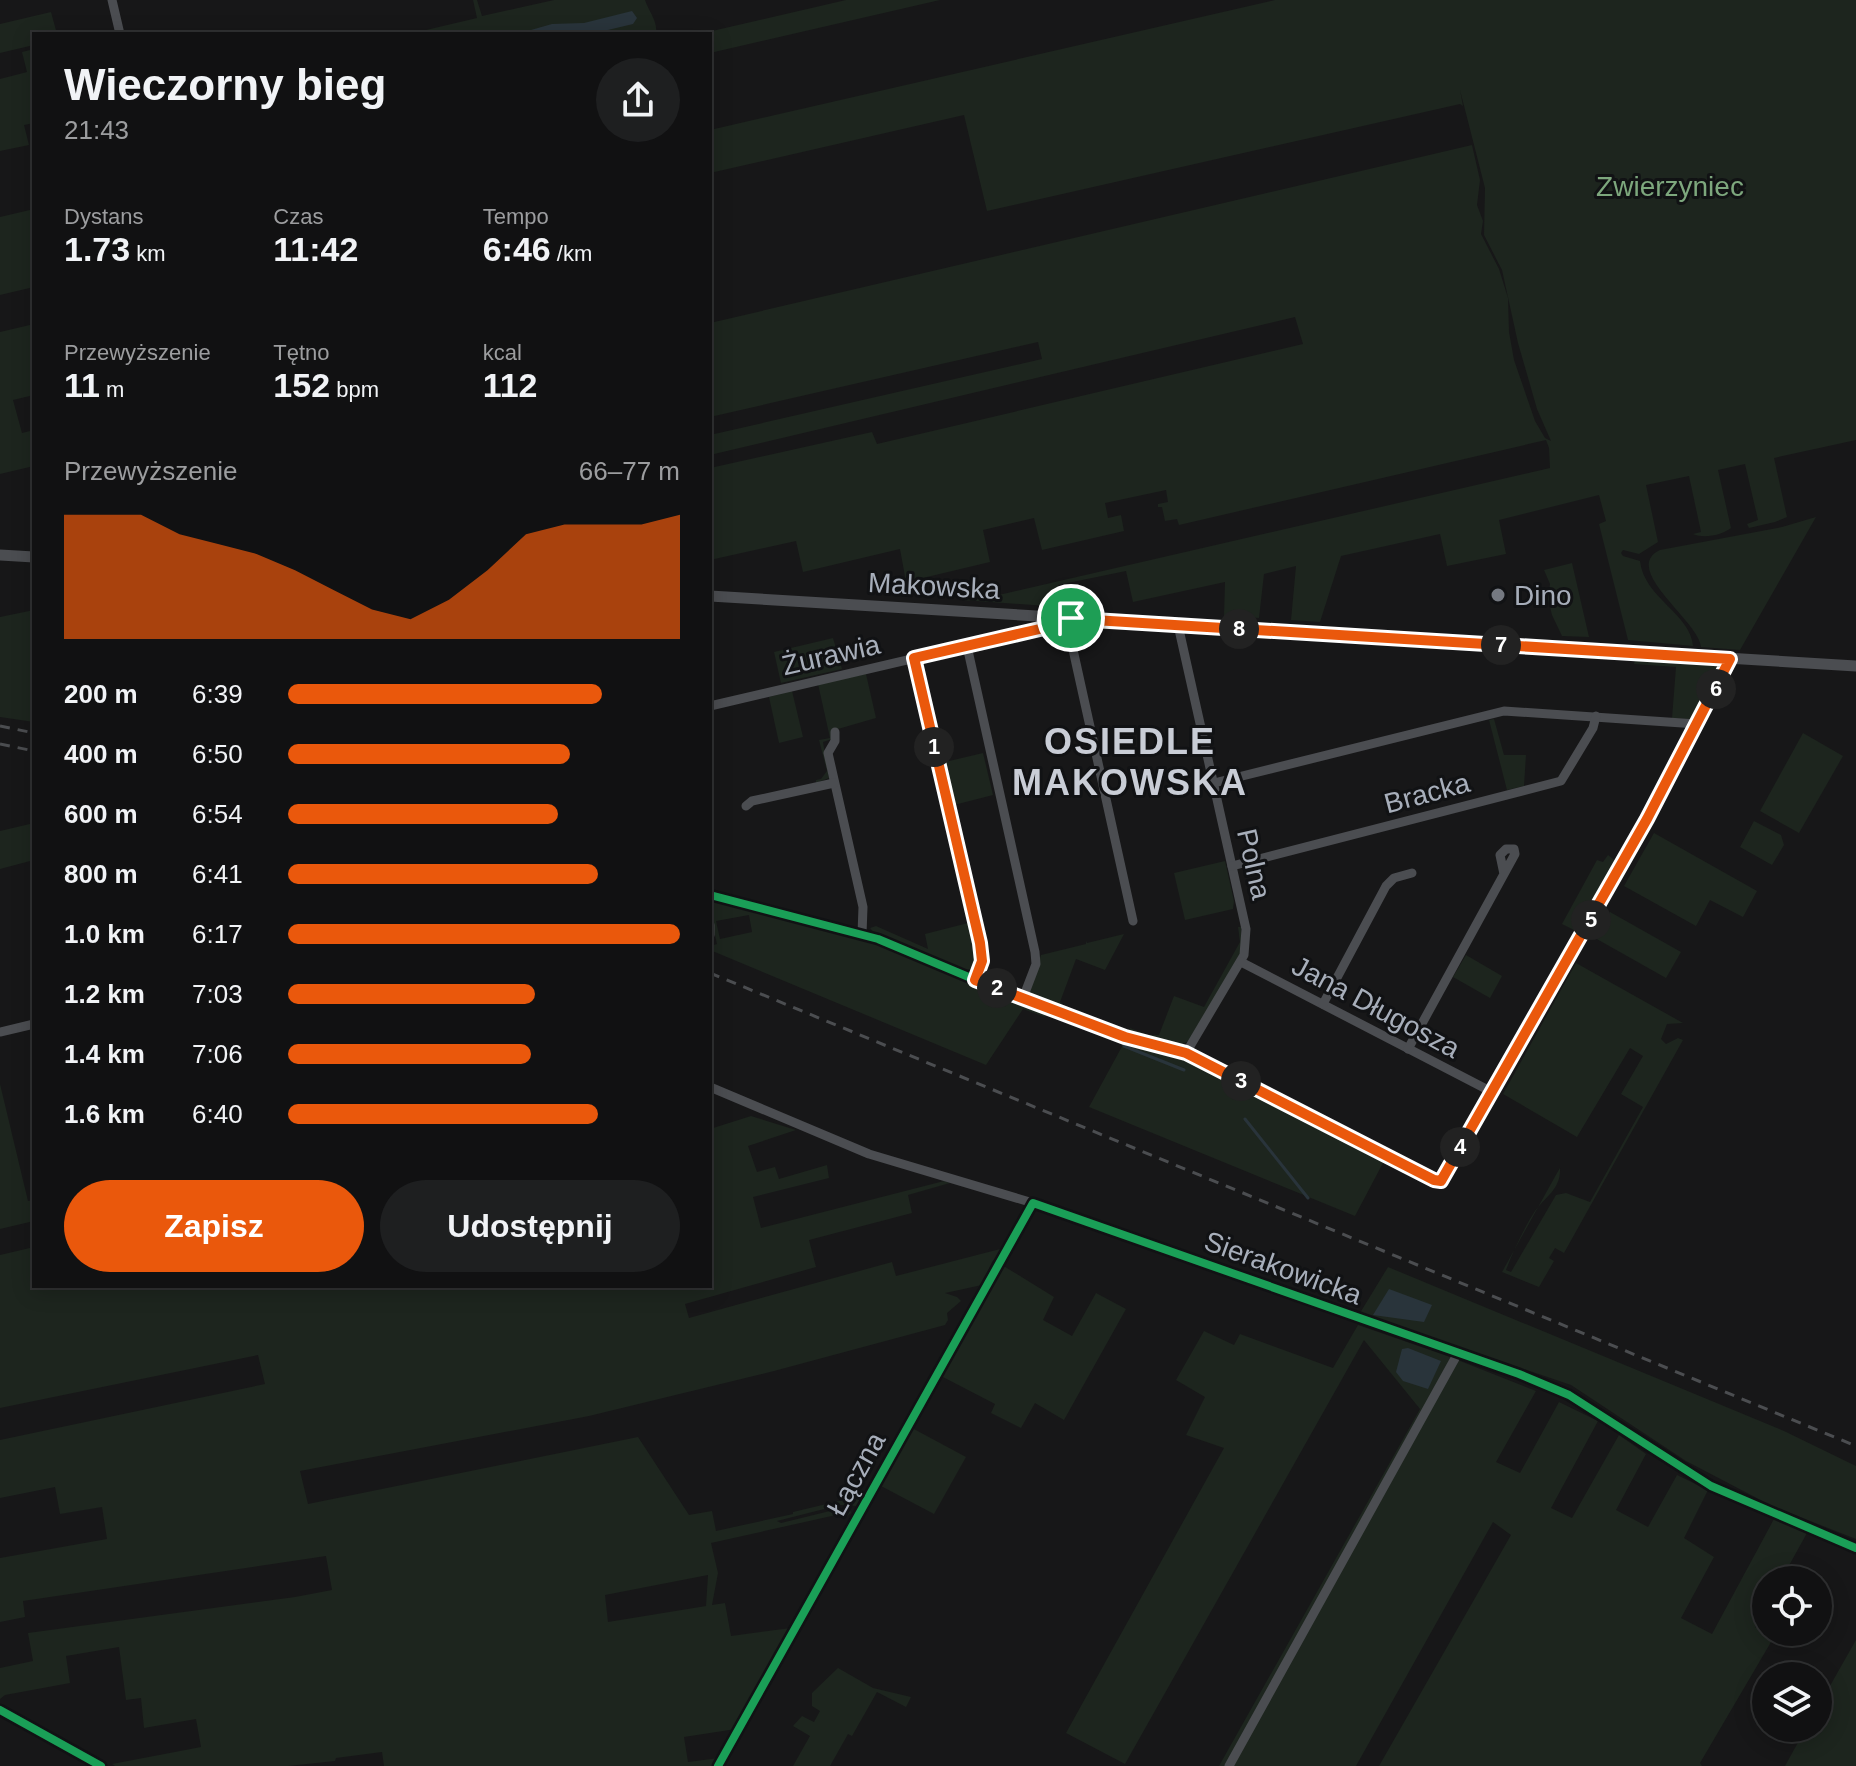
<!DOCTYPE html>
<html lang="pl">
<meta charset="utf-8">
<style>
:root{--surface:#111112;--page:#1e1f20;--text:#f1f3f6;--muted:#9c9d9f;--line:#303132;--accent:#ea580c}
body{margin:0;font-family:Helvetica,sans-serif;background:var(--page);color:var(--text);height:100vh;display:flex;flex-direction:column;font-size:30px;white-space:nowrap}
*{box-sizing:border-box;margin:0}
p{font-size:26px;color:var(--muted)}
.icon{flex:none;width:44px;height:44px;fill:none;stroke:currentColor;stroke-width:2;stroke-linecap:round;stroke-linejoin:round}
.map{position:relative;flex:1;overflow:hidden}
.sheet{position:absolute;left:32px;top:32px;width:680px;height:1256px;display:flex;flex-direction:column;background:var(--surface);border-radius:0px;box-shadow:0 4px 20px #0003,0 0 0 2px var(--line)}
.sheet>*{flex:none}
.fabs{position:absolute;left:1752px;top:1566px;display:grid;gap:16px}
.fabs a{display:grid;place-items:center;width:80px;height:80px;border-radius:50%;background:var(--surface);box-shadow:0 4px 20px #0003,0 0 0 2px var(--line);font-size:40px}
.pin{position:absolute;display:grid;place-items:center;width:68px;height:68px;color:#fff;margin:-34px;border:4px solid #fff;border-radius:50%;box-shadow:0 2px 8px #0007}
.km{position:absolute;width:40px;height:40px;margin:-20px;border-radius:50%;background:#222;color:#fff;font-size:22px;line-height:40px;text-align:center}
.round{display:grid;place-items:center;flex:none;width:84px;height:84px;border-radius:42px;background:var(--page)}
.summary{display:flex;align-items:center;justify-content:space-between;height:136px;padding:0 32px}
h1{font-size:44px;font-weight:700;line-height:60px}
.stats{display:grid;grid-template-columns:repeat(3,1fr);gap:12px;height:136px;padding:8px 32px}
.stats div{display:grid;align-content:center}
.stats b{font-size:34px;font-weight:700}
.stats small{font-size:22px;font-weight:400}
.stats p{font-size:22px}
.chart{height:224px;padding:16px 32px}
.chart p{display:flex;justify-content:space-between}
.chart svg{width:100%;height:144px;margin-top:8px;fill:var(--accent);opacity:.7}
.button{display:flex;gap:16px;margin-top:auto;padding:16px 32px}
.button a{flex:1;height:92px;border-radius:48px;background:var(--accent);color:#fff;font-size:32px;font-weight:700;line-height:92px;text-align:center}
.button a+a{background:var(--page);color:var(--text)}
ul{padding:0 32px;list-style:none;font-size:26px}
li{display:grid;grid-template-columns:128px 96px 1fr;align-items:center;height:60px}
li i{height:20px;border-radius:10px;background:var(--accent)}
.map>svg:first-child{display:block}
.green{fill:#1d251e;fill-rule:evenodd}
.water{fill:#29343b}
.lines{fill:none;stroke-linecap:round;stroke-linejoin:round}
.stream{stroke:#29343b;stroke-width:3}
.minor{stroke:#4b4d51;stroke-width:9}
.tertiary{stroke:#4b4d51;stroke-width:11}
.rail{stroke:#4b4d50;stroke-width:3;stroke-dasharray:10 8;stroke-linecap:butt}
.cycleway-casing{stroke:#111214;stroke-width:13}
.cycleway{stroke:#1a9f57;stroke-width:8}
.route-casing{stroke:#fff;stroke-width:16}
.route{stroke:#ea580c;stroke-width:10}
.poi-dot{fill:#757981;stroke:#111214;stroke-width:3}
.labels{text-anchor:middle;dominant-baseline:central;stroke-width:6;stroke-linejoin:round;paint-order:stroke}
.park-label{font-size:28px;fill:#7da77d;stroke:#111214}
.street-label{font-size:28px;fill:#a7aeba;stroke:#111214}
.poi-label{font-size:28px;fill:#a7aeba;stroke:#111214;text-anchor:start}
.district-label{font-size:36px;font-weight:bold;letter-spacing:2px;fill:#c9cdd6;stroke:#111214}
</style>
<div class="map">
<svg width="1856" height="1766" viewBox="0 0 1856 1766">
<rect width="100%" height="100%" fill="#171718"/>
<g class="green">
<path d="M473,0H477L482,16L554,0H645C649,12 658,21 656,34H409L477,18Z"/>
<polygon points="846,0 940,0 710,53 710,34 699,34"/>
<path d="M1275,0H1856V440L1774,458L1787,517L1775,522L1749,528L1747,524L1758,520L1745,464L1718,470L1731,528C1722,535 1704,539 1693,534L1701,532L1689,476L1646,485L1658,542L1639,554L1623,550L1621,553L1623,556L1640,561C1644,598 1691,614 1693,646L1628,640L1599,524L1606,521L1599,495L1499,520L1506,554L1447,566L1440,534L1341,556L1320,622L1291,620L1296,566L1264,574L1259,618L1224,616L1225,582L1133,602L1126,571L1058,585L1061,607L962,600L986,598L1550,468L1549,448L1546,440L1179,525L1177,519L1165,521L1162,507H1158V504L1168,502L1166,490L1105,503L1108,518L1121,515L1124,531L1042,550L1034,518L983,530L990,562L906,582L900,549L803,572L796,541L710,560V468L872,432L877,444L1303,344L1295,317L710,455V435L1042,359L1038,342L710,417V323L1472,145L1480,180L1477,205L1483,221L1481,234L1499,269L1508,298L1509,332L1514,360L1535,421L1545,438L1551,441L1537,409L1518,343L1502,270L1484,235L1485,188L1460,90L1463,106L1460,104L987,211L964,115L710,173V130Z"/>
<polygon points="51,12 57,34 34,34 34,45 0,53 0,24"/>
<polygon points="34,49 34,123 24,125 29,145 0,151 0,79 27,72 22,52"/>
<polygon points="34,209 34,287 0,295 0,217"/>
<polygon points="34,324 34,395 13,400 22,433 34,430 34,466 0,474 0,332"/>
<path d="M1816,517L1740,650L1701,647C1699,621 1620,569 1660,550L1782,527Z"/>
<polygon points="1572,563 1589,637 1562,636 1552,615 1548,599 1550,584 1544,570"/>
<polygon points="34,610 34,722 0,717 0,617"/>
<polygon points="833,638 842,669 781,683 774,652"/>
<polygon points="1635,659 1716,664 1721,670 1699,713 1689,719 1672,718 1676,667 1634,664"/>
<polygon points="866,674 876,718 831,731 832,739 823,742 829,778 816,783 816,780 821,779 827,771 819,740 830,738 818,684"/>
<polygon points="792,691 803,737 779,743 769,697"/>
<polygon points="1494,719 1504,755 1526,755 1524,786 1507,790 1489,720"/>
<polygon points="1803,733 1843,756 1799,833 1760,811"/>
<polygon points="983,753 993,795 954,805 959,827 956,828 940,759 943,758 945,762"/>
<polygon points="1754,821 1781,835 1784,845 1772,865 1740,847"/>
<polygon points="34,823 34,860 0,869 0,831"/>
<polygon points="1654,833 1757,891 1743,917 1710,900 1696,926 1624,886"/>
<polygon points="1608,855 1619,864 1580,933 1562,924 1597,860 1603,862"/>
<polygon points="1225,861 1234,901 1233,909 1185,920 1174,873"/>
<path d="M713,900L877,943L1045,1011V1017L1023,1009L986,1065L710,950V946L717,944L710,914V901ZM749,915L752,932L720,939L716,921Z"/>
<polygon points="1610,912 1681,952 1666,978 1595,938"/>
<polygon points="972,922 979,951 977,966 965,971 876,935 870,928 876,926 928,949 925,934"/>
<polygon points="1238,927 1241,927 1241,952 1189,1041 1176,1047 1128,1034 1130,1028 1148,1035 1159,1035 1174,996 1204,1007 1240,942"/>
<polygon points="1124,934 1105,970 1076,959 1060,1002 1062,1003 1060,1009 1030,996 1029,992 1041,955 1086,944 1086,941 1087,943"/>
<polygon points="1466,955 1502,976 1490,998 1453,977"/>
<path d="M1576,963L1683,1023L1667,1024L1661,1039L1666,1044L1678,1038L1683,1040L1564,1253L1555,1248L1549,1258L1554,1261L1539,1287L1502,1272L1557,1173L1560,1168C1561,1189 1546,1196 1535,1211C1524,1228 1513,1251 1506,1270L1511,1272L1556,1195L1566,1193L1590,1202L1643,1107L1621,1094L1643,1056L1630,1048L1577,1137L1503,1094Z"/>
<polygon points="1125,1041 1190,1058 1197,1067 1207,1066 1263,1095 1262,1098 1384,1161 1355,1216 1089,1107"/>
<polygon points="0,1084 28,1201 34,1200 34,1221 0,1229"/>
<path d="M751,1116L796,1130L748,1146L757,1172L775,1167L779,1179L827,1165L829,1178L753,1197L761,1228L944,1181L950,1183L908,1195L912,1213L809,1240L816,1267L685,1304L689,1318L892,1262L896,1276L1004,1248L992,1262L982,1285L945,1293L957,1297L961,1301L947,1313L948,1320L945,1325L774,1371L589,1416L300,1471L308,1504L638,1437L689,1515L712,1511L716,1531L793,1514V1512L843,1500V1496L865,1491L856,1506L840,1505L777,1521L781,1523L838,1509L850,1510L851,1513L847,1516L845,1513L711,1543L718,1573L712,1605L725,1603L731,1636L791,1628L736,1729L684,1737L688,1762L719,1758L714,1766H384L382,1752L336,1758L335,1761L288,1766H115L112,1764L201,1747L196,1719L144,1728L141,1698L126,1700L119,1647L66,1656L70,1683L5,1695L0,1699V1668L33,1661L28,1633L295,1597L332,1590L326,1556L23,1601L25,1617L0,1622V1558L107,1539L102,1507L60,1514L55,1487L0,1498V1440L265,1384L258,1355L0,1408V1255L34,1247V1286H710V1129ZM708,1575L706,1606L608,1622L605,1595Z"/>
<polygon points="1002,1265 1054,1297 1043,1320 1072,1336 1096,1293 1126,1309 1064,1420 1035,1403 1021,1428 991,1413 995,1404 941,1376"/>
<polygon points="1388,1267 1784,1431 1856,1466 1856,1539 1772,1506 1686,1461 1571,1385 1360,1313"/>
<polygon points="1358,1325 1450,1357 1536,1391 1496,1462 1520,1473 1559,1402 1598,1421 1551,1508 1572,1518 1619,1435 1646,1454 1616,1510 1648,1527 1677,1475 1708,1490 1684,1538 1714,1557 1681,1618 1712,1634 1774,1519 1807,1533 1781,1580 1766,1580 1766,1607 1755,1627 1774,1637 1700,1763 1702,1766 1379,1766 1511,1535 1493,1522 1356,1766 1219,1766 1420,1409 1364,1340 1125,1764 1066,1733 1224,1448 1186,1435 1205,1397 1176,1380 1204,1331 1234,1345 1240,1334 1333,1368"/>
<polygon points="912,1428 966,1457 934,1514 881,1486"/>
<polygon points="1856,1640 1856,1766 1785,1766 1806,1728 1818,1728 1818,1707"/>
<polygon points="838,1668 873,1688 911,1697 906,1707 877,1692 852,1736 848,1734 830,1766 793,1766 810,1736 793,1726 802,1716 814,1722 820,1711 812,1706 812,1693"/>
</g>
<g class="water">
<polygon points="632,11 637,18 633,24 591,34 529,34 531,30 552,24 584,23"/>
<polygon points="1389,1289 1432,1305 1424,1322 1373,1315"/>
<polygon points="1408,1348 1441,1361 1428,1389 1403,1381 1396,1372 1402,1349"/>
</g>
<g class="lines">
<g class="stream">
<polyline points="1124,1046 1184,1070"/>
<polyline points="1245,1119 1308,1198"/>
</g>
<g class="minor">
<polyline points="112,0 120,34"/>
<polyline points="1071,618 1070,636 1133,921"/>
<polyline points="1178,625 1246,929 1244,955 1186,1053"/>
<polyline points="967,646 1035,952 1036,964 1023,998"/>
<polyline points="914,658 980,943 982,961 975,980"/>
<polyline points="710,706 1044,628 1045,617"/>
<polyline points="835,732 835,741 828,753 863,907 862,934"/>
<polyline points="1214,783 1504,711 1697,724"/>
<polyline points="746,806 752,801 834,783"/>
<polyline points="1232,866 1561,781 1593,728 1596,716"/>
<polyline points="710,895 878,939 990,986 1125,1037 1186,1053 1439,1181 1443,1179 1647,819 1730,659"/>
<polyline points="710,925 710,935"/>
<polyline points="1241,962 1492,1092"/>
<polyline points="1323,1004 1386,886 1394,878 1412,873"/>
<polyline points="0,1032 34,1024"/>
<polyline points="1408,1049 1515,854 1514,849 1506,849 1500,855 1504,874"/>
<polyline points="710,1087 869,1154 1033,1203 1519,1374 1569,1395 1711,1486 1856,1548"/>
<polyline points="0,1710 101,1766"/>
<polyline points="718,1766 1033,1203"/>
<polyline points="1229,1766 1458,1353"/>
</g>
<g class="tertiary">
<polyline points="0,555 34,557"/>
<polyline points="710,596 1856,666"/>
</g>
<g class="rail">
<polyline points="0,726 34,733"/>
<polyline points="0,744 34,751"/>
<polyline points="710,973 1856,1446"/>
</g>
<defs>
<g id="cycleway">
<polyline points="710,895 878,939 990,986 1125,1037 1186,1053 1439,1181 1443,1179 1647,819 1730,659"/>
<polyline points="0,1710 101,1766"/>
<polyline points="718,1766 1033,1203 1519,1374 1569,1395 1711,1486 1856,1548"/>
</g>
</defs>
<use href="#cycleway" class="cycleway-casing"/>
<use href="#cycleway" class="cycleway"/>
</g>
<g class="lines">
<defs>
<polygon id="route" points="1045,617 1730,659 1647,819 1441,1181 1434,1180 1186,1053 1125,1037 975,980 982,961 980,943 914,658 1044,628"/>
</defs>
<use href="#route" class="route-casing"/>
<use href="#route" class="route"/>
</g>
<circle class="poi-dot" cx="1498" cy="595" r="8"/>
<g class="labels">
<g class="park-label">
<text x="1670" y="186">Zwierzyniec</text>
</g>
<g class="street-label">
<text transform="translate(934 586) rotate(3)">Makowska</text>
<text transform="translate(831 655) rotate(-13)">Żurawia</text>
<text transform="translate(1427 793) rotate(-15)">Bracka</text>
<text transform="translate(1254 864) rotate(77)">Polna</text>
<text transform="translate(1376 1007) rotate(28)">Jana Długosza</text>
<text transform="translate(1283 1268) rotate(20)">Sierakowicka</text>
<text transform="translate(856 1474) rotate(-61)">Łączna</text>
</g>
<g class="poi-label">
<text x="1514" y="595">Dino</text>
</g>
<g class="district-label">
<text x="1130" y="741">OSIEDLE<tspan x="1130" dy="41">MAKOWSKA</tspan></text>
</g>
</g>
</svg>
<div class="fabs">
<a><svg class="icon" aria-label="locate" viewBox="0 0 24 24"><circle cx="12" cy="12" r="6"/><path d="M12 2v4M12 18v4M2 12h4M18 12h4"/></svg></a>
<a><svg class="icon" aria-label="layers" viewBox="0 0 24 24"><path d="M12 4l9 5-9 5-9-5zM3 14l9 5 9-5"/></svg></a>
</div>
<div class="pin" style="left:1071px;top:618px;background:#1e9e55"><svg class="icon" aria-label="arrive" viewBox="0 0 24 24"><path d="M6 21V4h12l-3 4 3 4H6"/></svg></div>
<b class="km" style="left:934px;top:747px">1</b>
<b class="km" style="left:997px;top:988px">2</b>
<b class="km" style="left:1241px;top:1081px">3</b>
<b class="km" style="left:1460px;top:1147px">4</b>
<b class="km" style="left:1591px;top:920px">5</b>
<b class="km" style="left:1716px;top:689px">6</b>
<b class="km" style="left:1501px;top:645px">7</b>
<b class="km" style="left:1239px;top:629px">8</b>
<section class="sheet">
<div class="summary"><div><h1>Wieczorny bieg</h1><p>21:43</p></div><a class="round"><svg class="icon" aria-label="share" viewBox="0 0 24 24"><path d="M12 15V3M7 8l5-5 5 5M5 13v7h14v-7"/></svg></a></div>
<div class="stats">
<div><p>Dystans</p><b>1.73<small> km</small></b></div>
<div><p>Czas</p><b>11:42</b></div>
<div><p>Tempo</p><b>6:46<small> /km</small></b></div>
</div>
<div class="stats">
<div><p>Przewyższenie</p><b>11<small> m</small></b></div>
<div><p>Tętno</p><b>152<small> bpm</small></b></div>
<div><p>kcal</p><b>112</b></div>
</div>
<div class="chart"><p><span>Przewyższenie</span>66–77 m</p>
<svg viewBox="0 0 160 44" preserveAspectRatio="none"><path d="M0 44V6L10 6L20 6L30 12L40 15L50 18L60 23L70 29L80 35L90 38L100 32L110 23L120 12L130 9L140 9L150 9L160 6V44z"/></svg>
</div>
<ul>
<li><b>200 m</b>6:39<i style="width:80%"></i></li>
<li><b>400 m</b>6:50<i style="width:72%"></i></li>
<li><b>600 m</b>6:54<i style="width:69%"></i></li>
<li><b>800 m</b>6:41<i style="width:79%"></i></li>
<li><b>1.0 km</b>6:17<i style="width:100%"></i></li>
<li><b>1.2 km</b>7:03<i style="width:63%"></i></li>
<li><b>1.4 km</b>7:06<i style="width:62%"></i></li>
<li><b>1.6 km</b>6:40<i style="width:79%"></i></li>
</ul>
<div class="button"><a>Zapisz</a><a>Udostępnij</a></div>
</section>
</div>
